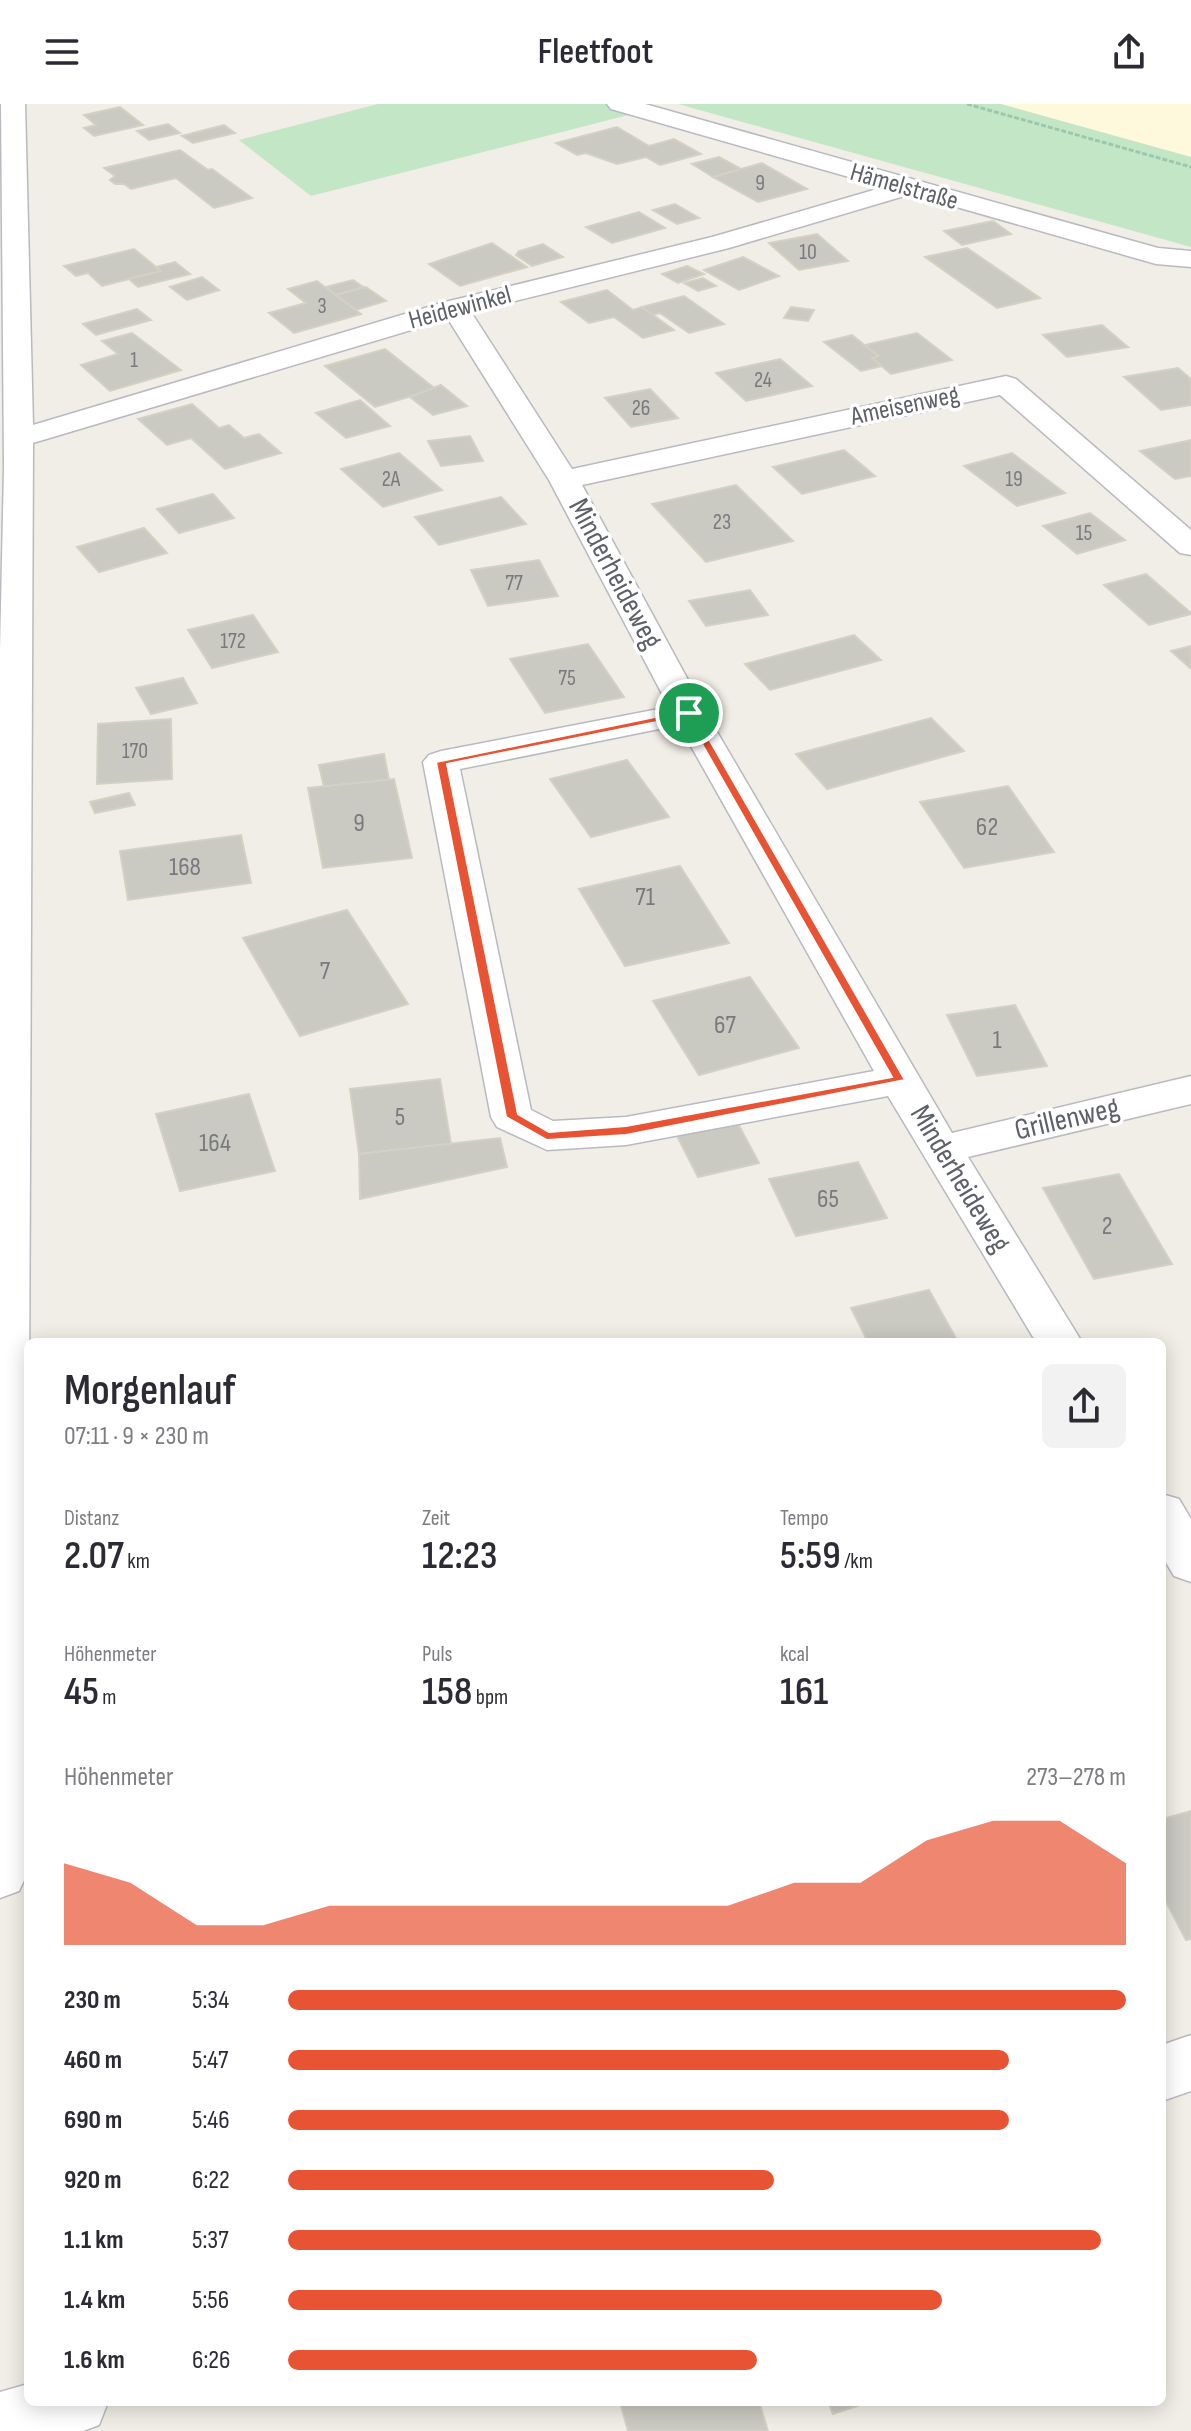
<!DOCTYPE html>
<html lang="de">
<meta charset="utf-8">
<style>
:root{--surface:#fff;--page:#f2f2f3;--text:#2b2b33;--muted:#7c7c81;--accent:#e85334}
body{margin:0;font-family:"Sofia Sans Condensed",sans-serif;background:var(--page);color:var(--text);height:100vh;display:flex;flex-direction:column;font-size:30px;white-space:nowrap}
*{box-sizing:border-box;margin:0}
p{font-size:26px;color:var(--muted)}
.icon{flex:none;width:44px;height:44px;fill:none;stroke:currentColor;stroke-width:2;stroke-linecap:round;stroke-linejoin:round}
.map{position:relative;flex:1;overflow:hidden}
.drawer{position:absolute;left:24px;top:1234px;width:1142px;height:1068px;display:flex;flex-direction:column;background:var(--surface);border-radius:12px;box-shadow:0 4px 20px #0003}
.drawer>*{flex:none}
.pin{position:absolute;display:grid;place-items:center;width:68px;height:68px;color:#fff;margin:-34px;border:4px solid #fff;border-radius:50%;box-shadow:0 2px 8px #0007}
.round{display:grid;place-items:center;flex:none;width:84px;height:84px;border-radius:12px;background:var(--page)}
.head{display:flex;align-items:center;justify-content:space-between;height:136px;padding:0 40px}
h1{font-size:44px;font-weight:600;line-height:60px}
.stats{display:grid;grid-template-columns:repeat(3,1fr);gap:12px;height:136px;padding:8px 40px}
.stats div{display:grid;align-content:center}
.stats b{font-size:40px;font-weight:600}
.stats small{font-size:22px;font-weight:400}
.stats p{font-size:22px}
.chart{height:224px;padding:16px 40px}
.chart p{display:flex;justify-content:space-between}
.chart svg{width:100%;height:144px;margin-top:8px;fill:var(--accent);opacity:.7}
ul{padding:0 40px;list-style:none;font-size:26px}
li{display:grid;grid-template-columns:128px 96px 1fr;align-items:center;height:60px}
li i{height:20px;border-radius:10px;background:var(--accent)}
header{display:flex;justify-content:space-between;align-items:center;height:104px;padding:0 40px;background:var(--surface);font-size:36px;font-weight:600}
.map>svg:first-child{display:block}
.commercial{fill:#fef9dd}
.green{fill:#c3e7c6}
.building{fill:#cac9c2;stroke:#d4d1c4;stroke-width:2}
.lines{fill:none;stroke-linecap:round;stroke-linejoin:round}
.minor-casing{stroke:#b8babf;stroke-width:3}
.path{stroke:#9cc7ad;stroke-width:3;stroke-dasharray:5 2;stroke-linecap:butt}
.minor{fill:#fff;fill-rule:evenodd}
.route{fill:#e85334;stroke:#fff;stroke-width:2;fill-rule:evenodd}
.labels{text-anchor:middle;dominant-baseline:central;stroke-width:7;stroke-linejoin:round;paint-order:stroke}
.far-number-label{font-size:22px;fill:#787a7d}
.far-street-label{font-size:26px;fill:#5d6066;stroke:#fff}
.number-label{font-size:26px;fill:#787a7d}
.street-label{font-size:30px;fill:#5d6066;stroke:#fff}
</style>
<header><svg class="icon" aria-label="menu" viewBox="0 0 24 24"><path d="M4 6h16M4 12h16M4 18h16"/></svg>Fleetfoot<svg class="icon" aria-label="share" viewBox="0 0 24 24"><path d="M12 15V3M7 8l5-5 5 5M5 13v7h14v-7"/></svg></header>
<div class="map">
<svg width="1191" height="2327" viewBox="0 0 1191 2327">
<rect width="100%" height="100%" fill="#f0eee6"/>
<polygon class="commercial" points="1001,0 1191,0 1191,53"/>
<g class="green">
<polygon points="378,0 604,0 636,9 311,92 239,36"/>
<polygon points="678,0 1001,0 1191,53 1191,143"/>
</g>
<g class="building">
<polygon points="120,3 143,21 94,32 84,24 96,21 84,11"/>
<polygon points="168,20 180,29 149,36 137,27"/>
<polygon points="224,21 235,29 193,39 182,32"/>
<polygon points="617,23 649,42 674,35 701,50 660,61 646,53 617,60 586,49 577,51 556,39"/>
<polygon points="180,46 208,66 212,65 252,94 214,104 176,74 131,85 124,80 115,80 110,76 115,72 104,64"/>
<polygon points="719,53 741,65 713,73 692,60"/>
<polygon points="762,59 807,85 758,98 713,73"/>
<polygon points="675,100 699,114 677,120 653,106"/>
<polygon points="639,108 665,124 612,139 586,123"/>
<polygon points="993,117 1011,130 962,141 944,127"/>
<polygon points="817,130 848,157 799,166 769,139"/>
<polygon points="492,139 527,163 460,182 429,160"/>
<polygon points="543,140 563,153 532,162 516,151 519,147"/>
<polygon points="967,144 1040,194 997,204 925,153"/>
<polygon points="134,145 161,167 102,182 88,169 76,172 64,162"/>
<polygon points="743,153 779,172 739,186 704,166"/>
<polygon points="175,158 190,170 138,183 129,175 161,167 156,163"/>
<polygon points="687,162 704,170 678,179 662,170"/>
<polygon points="202,173 219,186 187,196 170,183"/>
<polygon points="703,174 716,182 698,187 684,179"/>
<polygon points="353,176 363,183 336,191 326,183"/>
<polygon points="317,177 361,210 294,229 269,209 306,199 288,185"/>
<polygon points="366,183 386,197 356,206 336,191"/>
<polygon points="607,186 633,206 642,203 674,226 643,234 614,213 589,219 561,198"/>
<polygon points="684,192 724,220 689,229 660,209 653,211 642,203"/>
<polygon points="791,203 814,206 808,217 784,214"/>
<polygon points="137,205 151,216 96,231 83,220"/>
<polygon points="1102,221 1128,243 1067,253 1043,231"/>
<polygon points="132,229 181,266 110,287 81,261 118,250 102,237"/>
<polygon points="917,229 952,256 891,270 872,254 878,252 865,241"/>
<polygon points="852,231 878,252 872,254 882,262 861,267 824,238"/>
<polygon points="385,245 433,283 436,285 375,303 325,262"/>
<polygon points="780,255 812,282 746,297 716,269"/>
<polygon points="1178,264 1191,275 1191,301 1161,306 1124,273"/>
<polygon points="441,281 467,302 433,311 410,293"/>
<polygon points="650,285 678,314 631,323 605,294"/>
<polygon points="360,296 390,322 346,334 316,309"/>
<polygon points="192,300 219,324 229,321 244,334 259,330 281,349 225,365 191,334 167,341 138,315"/>
<polygon points="470,332 483,357 441,362 428,337"/>
<polygon points="1191,336 1191,372 1175,375 1140,347"/>
<polygon points="844,346 875,372 802,390 773,363"/>
<polygon points="399,349 442,386 383,403 341,365"/>
<polygon points="1012,349 1065,389 1017,402 964,362"/>
<polygon points="736,381 793,437 706,458 652,400"/>
<polygon points="213,390 234,414 179,429 157,405"/>
<polygon points="501,393 526,420 439,441 415,413"/>
<polygon points="1090,409 1125,436 1077,450 1043,422"/>
<polygon points="144,424 167,449 99,468 77,443"/>
<polygon points="539,456 558,492 488,502 471,466"/>
<polygon points="1146,470 1191,509 1191,510 1149,521 1104,481"/>
<polygon points="750,486 768,511 706,522 689,497"/>
<polygon points="253,511 278,548 212,564 188,526"/>
<polygon points="854,531 881,556 770,586 745,560"/>
<polygon points="588,540 624,593 545,609 510,555"/>
<polygon points="1191,542 1191,565 1171,547"/>
<polygon points="183,574 197,599 151,610 136,584"/>
<polygon points="931,614 964,647 827,685 796,650"/>
<polygon points="171,615 172,675 97,680 98,620"/>
<polygon points="384,650 389,676 324,683 319,661"/>
<polygon points="627,656 669,713 591,733 550,675"/>
<polygon points="394,675 412,754 323,764 308,684"/>
<polygon points="1008,682 1054,748 964,764 920,698"/>
<polygon points="129,689 135,701 95,709 90,698"/>
<polygon points="241,731 251,779 128,796 120,747"/>
<polygon points="680,762 729,839 625,862 579,785"/>
<polygon points="347,806 408,900 300,932 243,834"/>
<polygon points="750,873 799,944 699,971 653,897"/>
<polygon points="1015,901 1047,962 977,972 947,911"/>
<polygon points="440,975 451,1040 359,1050 350,985"/>
<polygon points="249,990 275,1067 180,1087 156,1010"/>
<polygon points="736,1016 759,1059 698,1073 676,1030"/>
<polygon points="500,1034 507,1063 360,1095 359,1050"/>
<polygon points="858,1058 887,1114 796,1132 769,1075"/>
<polygon points="1119,1070 1172,1160 1094,1175 1043,1084"/>
<polygon points="929,1186 958,1238 868,1238 851,1204"/>
<polygon points="1191,1707 1191,1835 1186,1836 1162,1790 1162,1715"/>
<polygon points="620,2298 759,2298 768,2327 628,2327"/>
<polygon points="828,2298 869,2298 833,2310"/>
</g>
<g class="lines">
<defs>
<g id="minor">
<path d="M1,0H25L33,321L445,198L712,133L884,83L611,5L607,0H645L1158,144L1191,147V163L1156,160L911,90L729,144L471,208L572,365L1006,272L1016,275L1191,426V451L1180,449L1000,291L582,381L706,609L952,1029L1191,972V1000L968,1053L1082,1238H1036L888,992L626,1041L547,1046L497,1023L491,1013L423,658L429,651L441,647L669,603L549,376L448,215L33,339L27,1770L19,1787L0,1794V546L4,364ZM679,621L874,967L626,1013L553,1017L531,1006L460,665Z"/>
<polygon points="1162,1390 1179,1395 1191,1415 1191,1478 1174,1472 1162,1452"/>
<polygon points="1191,1931 1191,1987 1162,1997 1162,1941"/>
<polygon points="28,2280 28,2298 108,2298 99,2321 83,2327 0,2327 0,2288"/>
</g>
</defs>
<use href="#minor" class="minor-casing"/>
<polyline class="path" points="967,0 1191,63"/>
<use href="#minor" class="minor"/>
</g>
<path class="route" d="M689,606L694,609L905,976L626,1031L547,1036L506,1013L436,658ZM686,612L892,973L626,1022L549,1028L518,1010L447,660Z"/>
<g class="labels">
<g class="far-number-label">
<text x="760" y="79">9</text>
<text x="808" y="148">10</text>
<text x="322" y="202">3</text>
<text x="134" y="256">1</text>
<text x="763" y="276">24</text>
<text x="641" y="304">26</text>
<text x="391" y="375">2A</text>
<text x="1014" y="375">19</text>
<text x="722" y="418">23</text>
<text x="1084" y="429">15</text>
<text x="514" y="479">77</text>
<text x="233" y="537">172</text>
<text x="567" y="574">75</text>
<text x="135" y="647">170</text>
</g>
<g class="far-street-label">
<text transform="translate(904 83) rotate(16)">Hämelstraße</text>
<text transform="translate(460 204) rotate(-15)">Heidewinkel</text>
<text transform="translate(905 302) rotate(-12)">Ameisenweg</text>
</g>
<g class="number-label">
<text x="359" y="719">9</text>
<text x="987" y="723">62</text>
<text x="185" y="763">168</text>
<text x="645" y="793">71</text>
<text x="325" y="867">7</text>
<text x="725" y="921">67</text>
<text x="997" y="936">1</text>
<text x="400" y="1013">5</text>
<text x="215" y="1039">164</text>
<text x="828" y="1095">65</text>
<text x="1107" y="1122">2</text>
</g>
<g class="street-label">
<text transform="translate(615 470) rotate(62)">Minderheideweg</text>
<text transform="translate(1067 1015) rotate(-13)">Grillenweg</text>
<text transform="translate(960 1075) rotate(59)">Minderheideweg</text>
</g>
</g>
</svg>
<div class="pin" style="left:689px;top:609px;background:#1e9e55"><svg class="icon" aria-label="arrive" viewBox="0 0 24 24"><path d="M6 21V4h12l-3 4 3 4H6"/></svg></div>
<section class="drawer">
<div class="head"><div><h1>Morgenlauf</h1><p>07:11 · 9 × 230 m</p></div><a class="round"><svg class="icon" aria-label="share" viewBox="0 0 24 24"><path d="M12 15V3M7 8l5-5 5 5M5 13v7h14v-7"/></svg></a></div>
<div class="stats">
<div><p>Distanz</p><b>2.07<small> km</small></b></div>
<div><p>Zeit</p><b>12:23</b></div>
<div><p>Tempo</p><b>5:59<small> /km</small></b></div>
</div>
<div class="stats">
<div><p>Höhenmeter</p><b>45<small> m</small></b></div>
<div><p>Puls</p><b>158<small> bpm</small></b></div>
<div><p>kcal</p><b>161</b></div>
</div>
<div class="chart"><p><span>Höhenmeter</span>273–278 m</p>
<svg viewBox="0 0 160 44" preserveAspectRatio="none"><path d="M0 44V19L10 25L20 38L30 38L40 32L50 32L60 32L70 32L80 32L90 32L100 32L110 25L120 25L130 12L140 6L150 6L160 19V44z"/></svg>
</div>
<ul>
<li><b>230 m</b>5:34<i style="width:100%"></i></li>
<li><b>460 m</b>5:47<i style="width:86%"></i></li>
<li><b>690 m</b>5:46<i style="width:86%"></i></li>
<li><b>920 m</b>6:22<i style="width:58%"></i></li>
<li><b>1.1 km</b>5:37<i style="width:97%"></i></li>
<li><b>1.4 km</b>5:56<i style="width:78%"></i></li>
<li><b>1.6 km</b>6:26<i style="width:56%"></i></li>
</ul>
</section>
</div>
